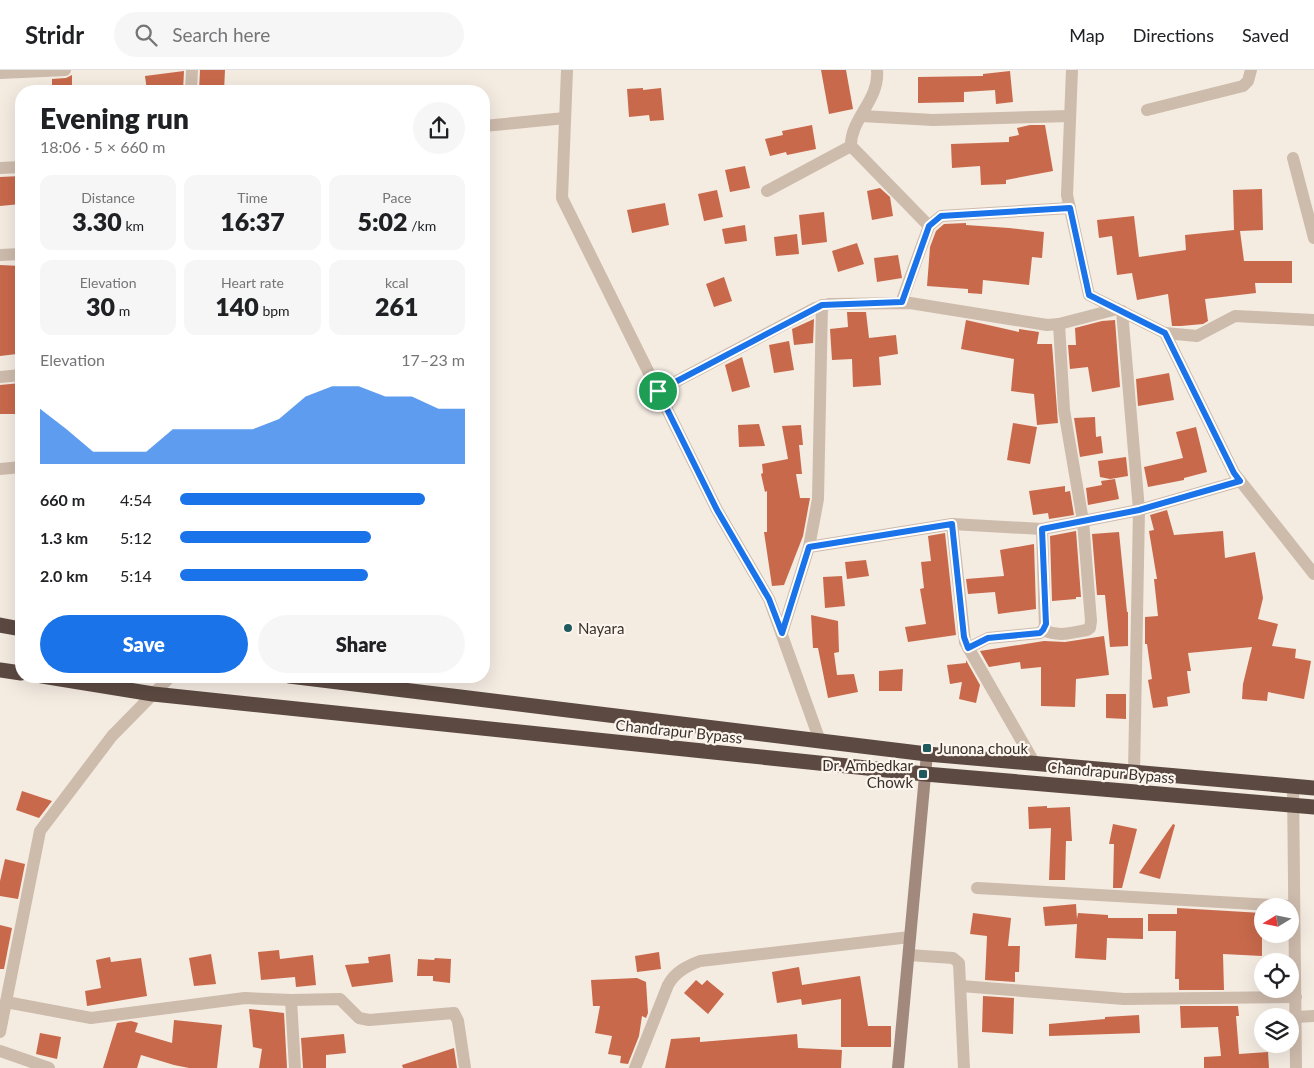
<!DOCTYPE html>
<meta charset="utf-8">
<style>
:root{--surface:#fff;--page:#f6f6f6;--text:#202124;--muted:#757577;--line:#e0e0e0;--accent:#1a73e8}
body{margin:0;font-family:Lato,sans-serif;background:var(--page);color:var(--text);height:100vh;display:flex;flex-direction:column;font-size:19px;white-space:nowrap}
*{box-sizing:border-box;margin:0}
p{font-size:16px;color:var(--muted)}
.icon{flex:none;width:28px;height:28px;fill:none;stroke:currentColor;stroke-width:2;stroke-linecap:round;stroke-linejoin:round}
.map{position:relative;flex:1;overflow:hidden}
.drawer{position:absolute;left:15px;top:15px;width:475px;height:598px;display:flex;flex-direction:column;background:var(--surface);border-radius:20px;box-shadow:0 5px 20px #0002}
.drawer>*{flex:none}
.needle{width:32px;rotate:260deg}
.buttons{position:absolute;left:1254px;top:828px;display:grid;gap:10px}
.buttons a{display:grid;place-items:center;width:45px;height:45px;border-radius:50%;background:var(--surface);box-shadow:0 5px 20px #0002;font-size:25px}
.pin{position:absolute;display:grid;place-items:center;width:42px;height:42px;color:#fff;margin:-21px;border:2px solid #fff;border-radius:50%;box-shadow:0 1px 5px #0007}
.round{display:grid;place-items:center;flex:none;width:52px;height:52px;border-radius:26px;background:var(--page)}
.head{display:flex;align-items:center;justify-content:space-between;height:85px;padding:0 25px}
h1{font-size:28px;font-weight:800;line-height:38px}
.figures{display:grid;grid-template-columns:repeat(3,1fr);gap:8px;height:85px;padding:5px 25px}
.figures div{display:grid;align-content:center;border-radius:12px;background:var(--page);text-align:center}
.figures b{font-size:25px;font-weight:800}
.figures small{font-size:14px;font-weight:400}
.figures p{font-size:14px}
.chart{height:140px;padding:10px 25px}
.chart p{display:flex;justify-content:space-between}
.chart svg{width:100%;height:90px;margin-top:5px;fill:var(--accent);opacity:.7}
.cta{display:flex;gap:10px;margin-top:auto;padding:10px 25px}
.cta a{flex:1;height:58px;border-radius:30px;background:var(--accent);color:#fff;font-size:20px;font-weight:800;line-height:58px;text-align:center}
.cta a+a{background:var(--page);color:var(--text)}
ul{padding:0 25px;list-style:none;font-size:16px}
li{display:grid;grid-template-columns:80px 60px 1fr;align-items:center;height:38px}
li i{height:12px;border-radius:6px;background:var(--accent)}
header{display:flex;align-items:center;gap:30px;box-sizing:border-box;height:70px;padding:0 25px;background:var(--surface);border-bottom:1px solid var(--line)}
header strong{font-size:24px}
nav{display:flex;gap:28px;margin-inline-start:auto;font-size:18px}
.search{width:350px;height:45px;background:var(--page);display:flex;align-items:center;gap:12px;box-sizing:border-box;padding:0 18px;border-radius:28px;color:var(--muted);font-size:19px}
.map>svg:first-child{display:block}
.building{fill:#c8694b}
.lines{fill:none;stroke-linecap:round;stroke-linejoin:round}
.street{stroke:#cdbbac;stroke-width:12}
.secondary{stroke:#a18a7d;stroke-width:12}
.highway{stroke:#5c4a42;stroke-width:15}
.route-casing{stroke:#fff;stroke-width:10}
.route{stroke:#1a73e8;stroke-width:6}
.poi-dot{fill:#1f5a5e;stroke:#fbf5ee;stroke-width:2}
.labels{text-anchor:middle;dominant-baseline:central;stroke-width:4.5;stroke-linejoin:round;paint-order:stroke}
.poi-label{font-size:15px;fill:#3b302b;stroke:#fbf5ee;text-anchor:start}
.street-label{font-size:15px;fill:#3b302b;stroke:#fbf5ee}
</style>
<header>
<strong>Stridr</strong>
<div class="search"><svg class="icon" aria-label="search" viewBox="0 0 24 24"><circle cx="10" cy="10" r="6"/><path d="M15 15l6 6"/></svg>Search here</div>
<nav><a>Map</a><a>Directions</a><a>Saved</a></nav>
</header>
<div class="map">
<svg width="1314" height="998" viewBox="0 0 1314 998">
<rect width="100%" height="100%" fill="#f4ebe1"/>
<g class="building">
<polygon points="200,0 225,0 224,21 199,21"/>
<polygon points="821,0 846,0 853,39 829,44"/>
<polygon points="184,1 183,21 147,21 145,6"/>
<polygon points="1010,1 1013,32 996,34 995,20 964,22 964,32 918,33 918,7 983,6 983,4"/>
<polygon points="72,5 72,21 52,21 52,9 66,8"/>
<polygon points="643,18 643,20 661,18 664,50 650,51 649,45 629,47 627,19"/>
<polygon points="812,55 816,79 787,85 786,82 770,86 765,69 783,65 782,61"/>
<polygon points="1030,55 1045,55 1053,101 1006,110 1006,114 981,115 980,96 952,98 951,74 1009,72 1009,67 1019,65 1017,58"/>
<polygon points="745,96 750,118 730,122 725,100"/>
<polygon points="21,106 21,134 0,136 0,107"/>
<polygon points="880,118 890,127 893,146 872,150 867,121"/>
<polygon points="1262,119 1263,160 1240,161 1244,191 1292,191 1292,213 1255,213 1256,223 1205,229 1208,251 1203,254 1181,256 1172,256 1168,224 1137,230 1132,203 1117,205 1112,166 1099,168 1097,150 1134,146 1139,187 1186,180 1185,165 1234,160 1233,120"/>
<polygon points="717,120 723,147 704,151 698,124"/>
<polygon points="665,133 669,155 632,163 627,140"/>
<polygon points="824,142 827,172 802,175 799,145"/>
<polygon points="966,153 966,155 1009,158 1044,162 1042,188 1032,187 1029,215 983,210 982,224 968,223 968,219 927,216 930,177 936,161 944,154"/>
<polygon points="745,155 747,171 725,174 722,159"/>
<polygon points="797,164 799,184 776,186 774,167"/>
<polygon points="857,173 864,194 838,202 832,181"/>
<polygon points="898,185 902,208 877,212 874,188"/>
<polygon points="0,195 21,196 21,277 16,278 17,284 0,286"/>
<polygon points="724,207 732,231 714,237 706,214"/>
<polygon points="847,242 866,242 869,268 896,265 898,284 879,287 881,315 853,317 852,289 832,290 830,259 848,257"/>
<polygon points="814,249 813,273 794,275 792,259"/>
<polygon points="966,250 1019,262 1019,259 1039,262 1037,274 1052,274 1058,353 1037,355 1034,324 1011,321 1014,289 961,279"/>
<polygon points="1115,250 1120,317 1092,322 1088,297 1070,299 1068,275 1076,275 1075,258 1102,251"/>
<polygon points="789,271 794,300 774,303 769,275"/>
<polygon points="742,287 750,317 732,322 725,295"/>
<polygon points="1169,303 1174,330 1138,336 1136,309"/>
<polygon points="21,313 21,344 0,344 0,315"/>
<polygon points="1095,347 1096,367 1101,366 1103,383 1080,387 1074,348"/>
<polygon points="1013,353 1037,357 1030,394 1007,390"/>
<polygon points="759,354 765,376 739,377 738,355"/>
<polygon points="801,355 803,375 799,375 802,404 796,404 800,428 810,428 803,466 784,515 772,516 764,462 767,462 767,421 765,422 761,404 763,403 762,394 788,389 782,356"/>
<polygon points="1196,357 1207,402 1184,408 1184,410 1148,417 1144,397 1183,388 1176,362"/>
<polygon points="1126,387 1128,406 1110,409 1100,407 1098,391"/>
<polygon points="1115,409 1119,429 1088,435 1086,418 1102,415 1101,411"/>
<polygon points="1065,416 1065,422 1070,421 1074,445 1049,449 1048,443 1033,445 1029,421"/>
<polygon points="1167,440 1174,465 1223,461 1225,488 1255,482 1263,528 1258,549 1278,554 1272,576 1296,579 1295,588 1311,591 1304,629 1268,622 1267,631 1242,629 1243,614 1252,577 1188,583 1191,601 1187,601 1190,623 1167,627 1168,636 1153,638 1148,610 1152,609 1147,574 1145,574 1145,547 1158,546 1154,509 1157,509 1149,461 1154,460 1150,445"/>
<polygon points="1076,461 1081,527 1076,527 1076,529 1052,531 1050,466"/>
<polygon points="1119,462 1127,542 1128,542 1128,576 1110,577 1105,525 1097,525 1092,464"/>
<polygon points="945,463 956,565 908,572 905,557 926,554 920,519 924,518 921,492 931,491 928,466"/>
<polygon points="1034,474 1036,539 998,544 995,522 968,524 966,509 1004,506 1000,480"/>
<polygon points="866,490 869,506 847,509 845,492"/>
<polygon points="842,506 845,536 825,538 823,507"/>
<polygon points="811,545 838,551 839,582 834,583 837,605 854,604 858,622 828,628 818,578 813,578"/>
<polygon points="1104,566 1109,605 1076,609 1075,637 1041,636 1041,597 1021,599 1020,592 989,597 980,581 1044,571 1065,572"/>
<polygon points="966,590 980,615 976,633 959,629 962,612 950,614 947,595 966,593"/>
<polygon points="903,599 902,621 879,621 879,601"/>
<polygon points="1106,624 1126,624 1126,649 1106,648"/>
<polygon points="22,721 52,731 39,748 16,740"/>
<polygon points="1047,736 1047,738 1070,737 1072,771 1066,771 1065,810 1049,810 1051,758 1029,759 1028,737"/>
<polygon points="1113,754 1137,759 1122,818 1113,818 1114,774 1109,774"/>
<polygon points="1173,754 1175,755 1160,809 1139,803"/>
<polygon points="5,789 25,794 18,829 0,826 0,811"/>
<polygon points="1076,834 1077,849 1078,843 1108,845 1108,848 1143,848 1143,869 1107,868 1106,890 1075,888 1077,854 1045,856 1043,837"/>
<polygon points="1177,838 1262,843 1262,886 1223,884 1224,920 1179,920 1179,909 1175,909 1176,861 1148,861 1148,844 1177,844"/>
<polygon points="973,843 1011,848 1008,876 1020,876 1019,902 1015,902 1015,912 985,910 987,866 970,864"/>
<polygon points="0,855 12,858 4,899 0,899"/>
<polygon points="279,880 280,889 313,885 316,915 296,917 295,907 261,910 258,882"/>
<polygon points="659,882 661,899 637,902 635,886"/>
<polygon points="211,884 216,914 194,916 189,888"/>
<polygon points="390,884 393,912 352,917 345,895 369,893 368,887"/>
<polygon points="110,887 111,892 141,888 147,926 87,936 85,921 101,918 96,890"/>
<polygon points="435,888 451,889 450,913 433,911 433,906 417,906 418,889 434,890"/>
<polygon points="799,897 802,915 860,906 868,956 891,956 891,977 841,977 841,929 802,935 801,929 777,933 772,902"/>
<polygon points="637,908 646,912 648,943 646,948 642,946 639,966 628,994 620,993 621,986 608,984 612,966 595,963 600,936 593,936 591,910"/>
<polygon points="696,910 702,915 707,910 724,924 708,944 684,923"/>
<polygon points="983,926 1014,928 1013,964 982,962"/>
<polygon points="1180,936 1238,936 1239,946 1236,946 1239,984 1268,982 1269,998 1204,998 1204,987 1221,986 1218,957 1181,958"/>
<polygon points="249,939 284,943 287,998 259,998 262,979 253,977"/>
<polygon points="1139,945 1140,963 1049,966 1049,954 1105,949 1105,947"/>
<polygon points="174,950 222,955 217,998 189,998 174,995 141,985 137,998 103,998 117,953 131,951 138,953 135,962 172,973"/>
<polygon points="40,963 61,967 57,989 36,984"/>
<polygon points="344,964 346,983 326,985 326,998 303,998 301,968"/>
<polygon points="797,964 798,978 842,980 841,998 665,998 671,969 700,967 700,972"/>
<polygon points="454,978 457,998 403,998 402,995"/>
</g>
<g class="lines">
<g class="street">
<polyline points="567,0 562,128 717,440 769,529 820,671"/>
<path d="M877,0C880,30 850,49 851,76L929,156"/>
<polyline points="1072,0 1067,125 1089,225 1165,263 1234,403 1314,504"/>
<polyline points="0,3 65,0"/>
<polyline points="191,21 192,0"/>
<polyline points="1147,40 1243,16 1248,11 1251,0"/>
<polyline points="862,46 933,50 1070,46"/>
<polyline points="484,56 565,48"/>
<polyline points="1293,88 1314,168"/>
<polyline points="0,98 21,97"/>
<polyline points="767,121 851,76"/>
<polyline points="0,185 21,184"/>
<polyline points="901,233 929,156 941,146 1070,138"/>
<polyline points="1122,241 1139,440 1134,702"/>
<polyline points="1165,263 1197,266 1235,246 1314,250"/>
<polyline points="0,307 21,305"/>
<polyline points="658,321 815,238 829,234 910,233 1047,255 1059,254 1117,239"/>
<polyline points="0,399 21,397"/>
<polyline points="952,454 965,572 1035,694"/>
<polyline points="809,477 952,454 1042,459 1139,440 1240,411"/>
<path d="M1043,560C1059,567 1070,563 1087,560L1090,558L1091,551L1083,451L1064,340L1059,254"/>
<polyline points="782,563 809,477 818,429 822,235"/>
<polyline points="968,578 988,568 1040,563 1045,557 1042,459"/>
<polyline points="1293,716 1296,998"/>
<polyline points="977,818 1290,836"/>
<polyline points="909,885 953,888 959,893 964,998"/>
<polyline points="961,916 1124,929 1296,927"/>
<polyline points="291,930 295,998"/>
<polyline points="6,932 91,948 245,928 291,930 340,929 359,948 369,950 454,943 458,951 465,998"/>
<polyline points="1296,947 1314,946"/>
<polyline points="0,962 40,761 112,666 171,606"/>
<polyline points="0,981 49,998"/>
<path d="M635,998L668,915C675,902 687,896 700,891L910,867"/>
</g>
<polyline class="secondary" points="898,998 927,684"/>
<g class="highway">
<polyline points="0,555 21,559"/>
<polyline points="0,600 21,603"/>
<polyline points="42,606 153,624 925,704 1314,737"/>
<polyline points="289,606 927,684 1314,718"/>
</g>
</g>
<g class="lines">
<defs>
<polygon id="route" points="1070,138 1089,225 1165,263 1234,403 1240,411 1139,440 1042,459 1046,554 1043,560 1040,563 988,568 968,578 964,567 952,454 809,477 782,563 769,529 717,440 658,321 822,235 902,232 929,156 941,146"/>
</defs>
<use href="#route" class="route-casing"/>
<use href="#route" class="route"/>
</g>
<g class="poi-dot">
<circle cx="568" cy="558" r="5"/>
<rect x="922" y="673" width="10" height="10" rx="2.5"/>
<rect x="918" y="699" width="10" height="10" rx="2.5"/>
</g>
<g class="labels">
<g class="poi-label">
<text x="578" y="558">Nayara</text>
<text x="937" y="678">Junona chouk</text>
<text x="913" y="695" text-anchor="end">Dr. Ambedkar<tspan x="913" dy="17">Chowk</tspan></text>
</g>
<g class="street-label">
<text transform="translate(679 661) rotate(6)">Chandrapur Bypass</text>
<text transform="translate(1111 702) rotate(5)">Chandrapur Bypass</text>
</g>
</g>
</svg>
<div class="buttons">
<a><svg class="needle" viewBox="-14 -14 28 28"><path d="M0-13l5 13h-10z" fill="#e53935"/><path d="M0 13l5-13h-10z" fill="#757577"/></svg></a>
<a><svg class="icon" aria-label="locate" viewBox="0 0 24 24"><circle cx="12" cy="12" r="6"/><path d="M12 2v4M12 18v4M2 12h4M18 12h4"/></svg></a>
<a><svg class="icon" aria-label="layers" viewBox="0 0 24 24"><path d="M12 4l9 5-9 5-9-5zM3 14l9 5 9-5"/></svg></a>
</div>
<div class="pin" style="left:658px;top:321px;background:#1e9e55"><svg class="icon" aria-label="arrive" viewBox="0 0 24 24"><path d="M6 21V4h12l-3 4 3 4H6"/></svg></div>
<section class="drawer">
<div class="head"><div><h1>Evening run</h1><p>18:06 · 5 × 660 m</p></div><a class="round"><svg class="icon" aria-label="share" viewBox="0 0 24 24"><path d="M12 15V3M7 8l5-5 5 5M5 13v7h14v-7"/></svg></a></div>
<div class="figures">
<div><p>Distance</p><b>3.30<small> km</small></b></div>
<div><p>Time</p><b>16:37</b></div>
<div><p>Pace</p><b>5:02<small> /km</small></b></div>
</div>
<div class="figures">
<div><p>Elevation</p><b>30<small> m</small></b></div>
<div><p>Heart rate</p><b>140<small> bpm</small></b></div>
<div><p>kcal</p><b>261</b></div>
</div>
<div class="chart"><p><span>Elevation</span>17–23 m</p>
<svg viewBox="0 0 160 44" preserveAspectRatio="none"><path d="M0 44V17L10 27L20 38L30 38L40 38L50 27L60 27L70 27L80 27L90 22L100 11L110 6L120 6L130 11L140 11L150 17L160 17V44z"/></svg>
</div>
<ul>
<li><b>660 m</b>4:54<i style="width:86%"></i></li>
<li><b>1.3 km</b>5:12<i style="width:67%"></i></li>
<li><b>2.0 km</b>5:14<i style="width:66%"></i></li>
</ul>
<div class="cta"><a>Save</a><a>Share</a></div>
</section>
</div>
